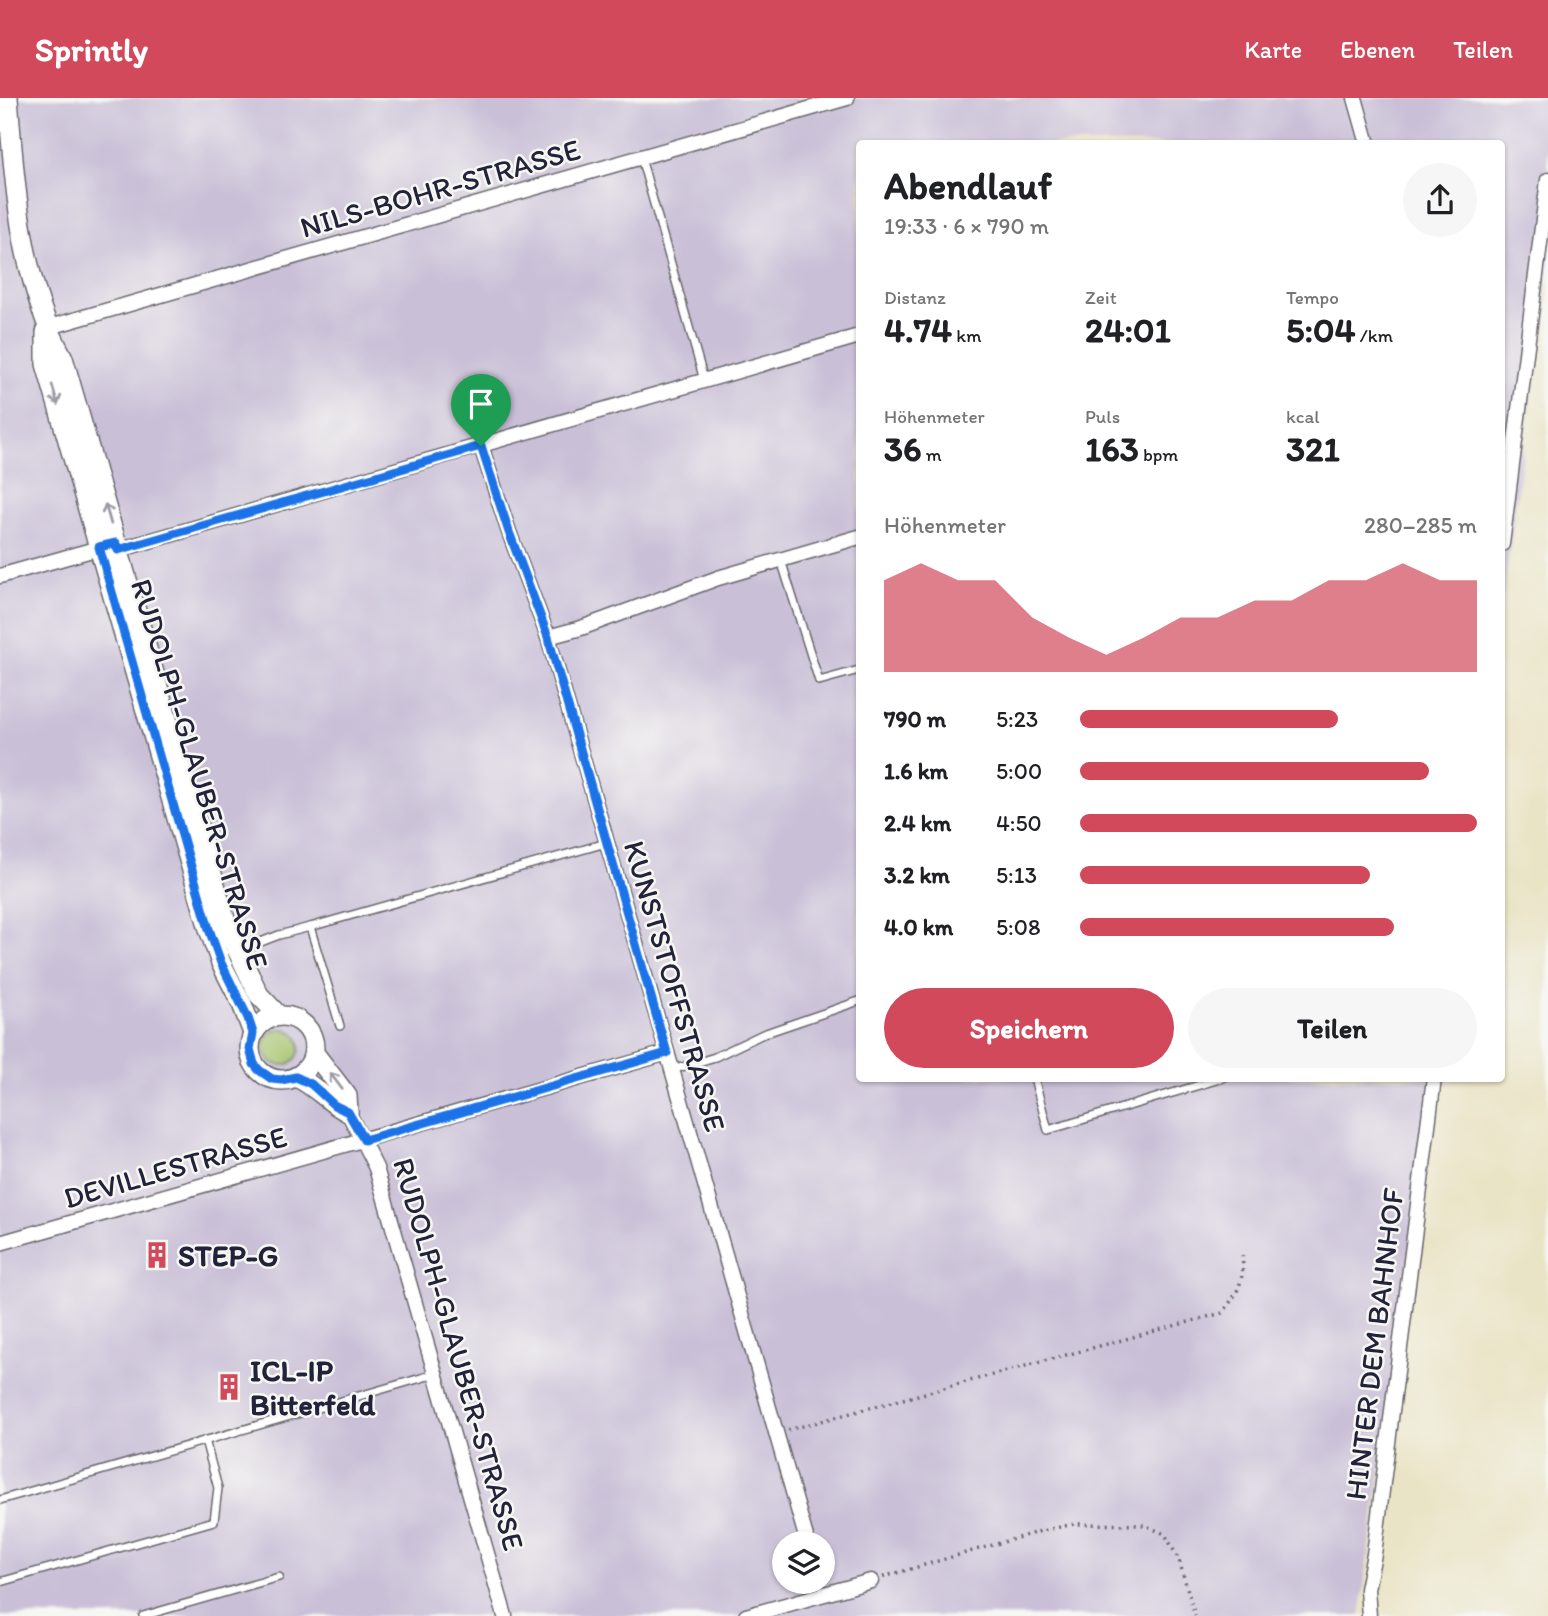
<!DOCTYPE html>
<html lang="de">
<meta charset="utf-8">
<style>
:root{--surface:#fff;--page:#f6f6f6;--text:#202124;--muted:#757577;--accent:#d1495b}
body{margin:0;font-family:Itim,sans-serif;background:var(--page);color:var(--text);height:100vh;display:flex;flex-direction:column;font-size:26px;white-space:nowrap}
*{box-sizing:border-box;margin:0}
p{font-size:23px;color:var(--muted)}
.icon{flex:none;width:38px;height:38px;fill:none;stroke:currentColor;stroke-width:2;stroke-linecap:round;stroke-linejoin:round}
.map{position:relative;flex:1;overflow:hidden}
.details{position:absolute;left:856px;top:42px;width:649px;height:942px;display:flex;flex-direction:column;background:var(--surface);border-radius:7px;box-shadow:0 2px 5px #0004}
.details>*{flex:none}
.fabs{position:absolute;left:772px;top:1433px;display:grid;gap:14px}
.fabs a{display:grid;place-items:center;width:63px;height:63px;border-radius:50%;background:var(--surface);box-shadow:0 2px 5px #0004;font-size:35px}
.pin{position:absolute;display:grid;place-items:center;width:60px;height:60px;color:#fff;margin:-72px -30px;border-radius:50% 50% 50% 0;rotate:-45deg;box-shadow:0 0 7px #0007}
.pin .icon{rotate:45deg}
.round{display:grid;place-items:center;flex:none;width:74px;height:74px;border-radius:37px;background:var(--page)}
.headline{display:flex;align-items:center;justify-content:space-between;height:119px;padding:0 28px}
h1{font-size:38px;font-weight:700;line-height:52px}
.metrics{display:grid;grid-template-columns:repeat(3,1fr);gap:10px;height:119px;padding:7px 28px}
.metrics div{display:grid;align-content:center}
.metrics b{font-size:35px;font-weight:700}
.metrics small{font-size:19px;font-weight:400}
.metrics p{font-size:19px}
.chart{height:196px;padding:14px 28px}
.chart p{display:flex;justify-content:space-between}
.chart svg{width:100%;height:126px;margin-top:7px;fill:var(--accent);opacity:.7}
.button{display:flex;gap:14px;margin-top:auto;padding:14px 28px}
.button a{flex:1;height:80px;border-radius:42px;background:var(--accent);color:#fff;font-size:28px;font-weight:700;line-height:80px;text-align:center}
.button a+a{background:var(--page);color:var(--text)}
ul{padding:0 28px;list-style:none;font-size:23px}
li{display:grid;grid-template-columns:112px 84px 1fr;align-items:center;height:52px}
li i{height:18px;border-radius:9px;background:var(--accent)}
header{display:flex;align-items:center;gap:42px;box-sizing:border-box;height:98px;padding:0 35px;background:var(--accent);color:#fff}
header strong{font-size:33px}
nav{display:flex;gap:38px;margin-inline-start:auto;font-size:24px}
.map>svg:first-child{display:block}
.industrial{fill:#c9bfd7;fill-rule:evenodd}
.green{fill:#a3c169;stroke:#627252;stroke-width:2}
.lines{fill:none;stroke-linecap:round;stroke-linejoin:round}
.lane-casing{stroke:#68666c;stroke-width:10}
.street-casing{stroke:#68666c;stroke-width:17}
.secondary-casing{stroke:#68666c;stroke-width:22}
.path{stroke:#68666c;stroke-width:3.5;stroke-dasharray:2 5;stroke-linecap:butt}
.lane{stroke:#fff;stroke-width:7}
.street{stroke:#fff;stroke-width:14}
.secondary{stroke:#fff;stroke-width:19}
.oneway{stroke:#9c9ca7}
.route-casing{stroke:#fff;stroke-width:14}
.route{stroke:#1a73e8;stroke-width:9}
.labels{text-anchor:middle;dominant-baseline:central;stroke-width:5;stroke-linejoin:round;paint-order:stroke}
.street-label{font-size:30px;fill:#22223b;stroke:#f6f6f2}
.poi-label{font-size:30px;font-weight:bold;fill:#22223b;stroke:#f6f6f2;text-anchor:start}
</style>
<header>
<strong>Sprintly</strong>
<nav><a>Karte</a><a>Ebenen</a><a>Teilen</a></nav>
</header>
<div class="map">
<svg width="1548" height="1518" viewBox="0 0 1548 1518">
<rect width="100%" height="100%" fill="#f6f6f2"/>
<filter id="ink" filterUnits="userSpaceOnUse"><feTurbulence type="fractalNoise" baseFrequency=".0143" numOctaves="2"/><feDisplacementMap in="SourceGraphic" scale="14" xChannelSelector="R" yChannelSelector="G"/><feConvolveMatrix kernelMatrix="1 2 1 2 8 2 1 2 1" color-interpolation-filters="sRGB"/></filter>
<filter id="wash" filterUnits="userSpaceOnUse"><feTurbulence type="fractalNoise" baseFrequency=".00686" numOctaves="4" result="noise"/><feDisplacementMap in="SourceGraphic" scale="28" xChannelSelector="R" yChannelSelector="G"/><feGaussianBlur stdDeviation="1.57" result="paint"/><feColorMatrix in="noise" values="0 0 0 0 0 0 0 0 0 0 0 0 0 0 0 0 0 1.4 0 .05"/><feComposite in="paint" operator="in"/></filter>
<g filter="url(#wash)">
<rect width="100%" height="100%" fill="#eae4c6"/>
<path class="industrial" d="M0,0H1548V173L1502,505V46H859V980H1435L1360,1518H0ZM784,1446H822V1484H784Z"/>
<circle class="green" cx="282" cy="949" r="18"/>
</g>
<g filter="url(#ink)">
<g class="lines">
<defs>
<g id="lane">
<polyline points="641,60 704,282"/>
<polyline points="781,462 819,583 859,572"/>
<polyline points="310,829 606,745"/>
<polyline points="240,852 279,837 310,829 340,928"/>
<polyline points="672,972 715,959 763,936 859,903"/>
<polyline points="1034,980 1048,1032 1223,980"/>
<polyline points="0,1402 435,1276"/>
<polyline points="0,1484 214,1423 218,1390 205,1342"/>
<polyline points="143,1518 279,1479"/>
</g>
<g id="street">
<polyline points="1355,0 1368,46"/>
<polyline points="46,230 847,0"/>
<polyline points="481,348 509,434 548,539 808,1446"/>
<polyline points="1502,446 1548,82"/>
<polyline points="118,452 859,238"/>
<polyline points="0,478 106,448"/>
<polyline points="548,539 581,530 718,480 859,439"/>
<polyline points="348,1014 376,1070 505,1518"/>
<polyline points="0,1145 667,955"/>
<polyline points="746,1518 871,1483"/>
<polyline points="1369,1518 1367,1491 1374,1456 1434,980"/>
</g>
<g id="secondary">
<path d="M8,0C15,89 20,180 63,260L229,835L259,897L278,917"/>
<polyline points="46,234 46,266 209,831 221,865 242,906 253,935"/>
<circle cx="282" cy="950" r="32"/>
<polyline points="314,955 347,998 348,1014"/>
<path d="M296,979C318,989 328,1005 348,1014"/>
</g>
</defs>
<use href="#lane" class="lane-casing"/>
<use href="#street" class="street-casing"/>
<use href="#secondary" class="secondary-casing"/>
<g class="path">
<path d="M788,1332L1222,1215C1239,1194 1245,1182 1242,1154"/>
<polyline points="883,1479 1041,1433 1074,1426 1144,1427 1165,1436 1179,1462 1195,1518"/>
</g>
<use href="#lane" class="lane"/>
<use href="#street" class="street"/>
<use href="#secondary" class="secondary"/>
</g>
<defs><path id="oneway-shaft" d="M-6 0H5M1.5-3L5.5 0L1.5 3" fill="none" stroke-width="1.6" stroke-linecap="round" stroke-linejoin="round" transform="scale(1.75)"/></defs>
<g class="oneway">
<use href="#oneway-shaft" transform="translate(55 297) rotate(74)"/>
<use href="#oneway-shaft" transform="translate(108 416) rotate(-106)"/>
<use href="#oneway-shaft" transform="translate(336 983) rotate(-127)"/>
</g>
</g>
<g class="lines" filter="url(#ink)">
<defs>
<polygon id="route" points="481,348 509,434 548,539 667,955 364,1042 348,1014 334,1007 311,986 296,979 281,982 272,981 259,972 254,966 250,951 253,935 248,920 221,865 209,831 99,449 116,445 118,452"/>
</defs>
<use href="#route" class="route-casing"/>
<use href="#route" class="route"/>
</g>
<defs>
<symbol id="building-bare" viewBox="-9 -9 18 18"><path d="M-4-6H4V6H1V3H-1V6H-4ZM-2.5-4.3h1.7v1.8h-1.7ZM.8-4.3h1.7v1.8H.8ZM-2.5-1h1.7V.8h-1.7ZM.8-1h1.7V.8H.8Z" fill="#d1495b" stroke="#f6f6f2" stroke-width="2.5" paint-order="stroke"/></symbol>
</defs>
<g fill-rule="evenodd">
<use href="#building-bare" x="138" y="1138" width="38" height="38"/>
<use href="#building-bare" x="210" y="1270" width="38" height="38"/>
</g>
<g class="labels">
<g class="street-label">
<text transform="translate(440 90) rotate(-16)">NILS-BOHR-STRASSE</text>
<text transform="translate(200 676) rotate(73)">RUDOLPH-GLAUBER-STRASSE</text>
<text transform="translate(675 888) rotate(74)">KUNSTSTOFFSTRASSE</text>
<text transform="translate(175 1069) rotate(-16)">DEVILLESTRASSE</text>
<text transform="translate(1374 1246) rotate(-83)">HINTER DEM BAHNHOF</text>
<text transform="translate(459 1256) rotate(74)">RUDOLPH-GLAUBER-STRASSE</text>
</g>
<g class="poi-label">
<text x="178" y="1157">STEP-G</text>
<text x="250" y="1272">ICL-IP<tspan x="250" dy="34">Bitterfeld</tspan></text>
</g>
</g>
</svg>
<div class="fabs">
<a><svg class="icon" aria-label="layers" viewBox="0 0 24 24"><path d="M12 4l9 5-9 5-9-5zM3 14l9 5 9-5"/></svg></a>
</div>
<div class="pin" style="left:481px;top:348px;background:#1e9e55"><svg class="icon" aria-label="arrive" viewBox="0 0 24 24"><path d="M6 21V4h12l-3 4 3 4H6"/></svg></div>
<section class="details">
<div class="headline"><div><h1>Abendlauf</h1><p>19:33 · 6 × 790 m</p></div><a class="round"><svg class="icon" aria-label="share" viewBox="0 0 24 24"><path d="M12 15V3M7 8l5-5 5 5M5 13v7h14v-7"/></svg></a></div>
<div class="metrics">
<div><p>Distanz</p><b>4.74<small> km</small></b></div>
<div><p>Zeit</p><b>24:01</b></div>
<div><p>Tempo</p><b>5:04<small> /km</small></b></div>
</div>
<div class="metrics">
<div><p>Höhenmeter</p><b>36<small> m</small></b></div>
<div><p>Puls</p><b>163<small> bpm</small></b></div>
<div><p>kcal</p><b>321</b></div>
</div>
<div class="chart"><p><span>Höhenmeter</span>280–285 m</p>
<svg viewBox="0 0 160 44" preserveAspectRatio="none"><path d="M0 44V12L10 6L20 12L30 12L40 25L50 32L60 38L70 32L80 25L90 25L100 19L110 19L120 12L130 12L140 6L150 12L160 12V44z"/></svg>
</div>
<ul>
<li><b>790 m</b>5:23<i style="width:65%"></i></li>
<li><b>1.6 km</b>5:00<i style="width:88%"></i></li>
<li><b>2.4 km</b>4:50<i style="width:100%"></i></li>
<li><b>3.2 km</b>5:13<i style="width:73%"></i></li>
<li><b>4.0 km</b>5:08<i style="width:79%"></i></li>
</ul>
<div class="button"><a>Speichern</a><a>Teilen</a></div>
</section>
</div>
